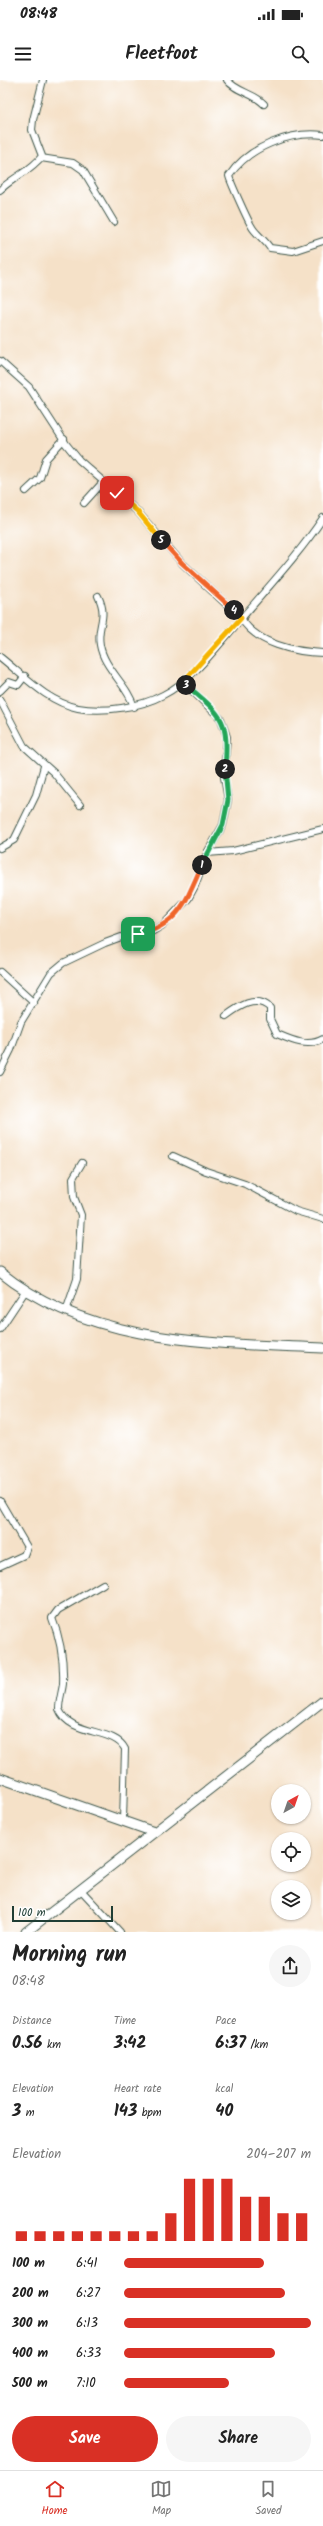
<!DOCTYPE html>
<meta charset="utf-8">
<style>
:root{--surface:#fff;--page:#f6f6f6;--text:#222;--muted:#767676;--line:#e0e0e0;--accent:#d93025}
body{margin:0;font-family:Kalam,sans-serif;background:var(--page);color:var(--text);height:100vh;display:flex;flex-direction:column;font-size:15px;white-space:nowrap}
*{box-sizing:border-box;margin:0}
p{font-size:13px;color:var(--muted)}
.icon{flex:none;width:22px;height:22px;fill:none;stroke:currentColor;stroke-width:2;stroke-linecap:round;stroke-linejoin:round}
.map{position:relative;height:1852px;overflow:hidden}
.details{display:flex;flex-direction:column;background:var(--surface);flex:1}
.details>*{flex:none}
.needle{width:26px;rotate:40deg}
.controls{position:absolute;left:271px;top:1704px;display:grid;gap:8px}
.controls a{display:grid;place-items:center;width:40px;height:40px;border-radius:50%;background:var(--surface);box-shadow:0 1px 3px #0004;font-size:20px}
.scale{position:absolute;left:12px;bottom:10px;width:101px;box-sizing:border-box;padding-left:4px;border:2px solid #1f3d34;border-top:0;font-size:11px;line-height:14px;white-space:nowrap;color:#1f3d34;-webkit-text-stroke:3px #fff;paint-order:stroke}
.pin{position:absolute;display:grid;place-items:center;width:34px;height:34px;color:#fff;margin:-17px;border-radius:8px;box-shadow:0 2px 6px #0006}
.km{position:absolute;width:20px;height:20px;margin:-10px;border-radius:50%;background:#222;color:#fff;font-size:11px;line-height:20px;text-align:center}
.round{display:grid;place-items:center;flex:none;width:42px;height:42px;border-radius:21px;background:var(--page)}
.summary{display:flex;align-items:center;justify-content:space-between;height:68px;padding:0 12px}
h1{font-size:22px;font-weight:700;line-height:30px}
.stats{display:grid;grid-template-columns:repeat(3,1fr);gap:6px;height:68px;padding:4px 12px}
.stats div{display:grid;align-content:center}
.stats b{font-size:17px;font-weight:700}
.stats small{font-size:11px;font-weight:400}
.stats p{font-size:11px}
.chart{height:112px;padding:8px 12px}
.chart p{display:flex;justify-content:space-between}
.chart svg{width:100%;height:72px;margin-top:4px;stroke:var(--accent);stroke-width:6}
.primary-button{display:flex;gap:8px;margin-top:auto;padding:8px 12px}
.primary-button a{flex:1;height:46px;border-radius:24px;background:var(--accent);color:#fff;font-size:16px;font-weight:700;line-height:46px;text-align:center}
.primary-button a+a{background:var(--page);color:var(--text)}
ul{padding:0 12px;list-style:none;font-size:13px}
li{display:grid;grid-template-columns:64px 48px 1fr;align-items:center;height:30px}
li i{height:10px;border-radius:5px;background:var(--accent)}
.status{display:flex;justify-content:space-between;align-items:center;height:28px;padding:0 20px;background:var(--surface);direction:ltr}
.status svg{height:11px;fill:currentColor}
header{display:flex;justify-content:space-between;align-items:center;height:52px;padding:0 12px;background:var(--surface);font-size:18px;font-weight:700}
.tabs{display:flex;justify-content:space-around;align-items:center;height:56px;border-top:1px solid var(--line);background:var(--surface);font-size:11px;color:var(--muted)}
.tabs a{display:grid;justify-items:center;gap:2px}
.tabs .on{color:var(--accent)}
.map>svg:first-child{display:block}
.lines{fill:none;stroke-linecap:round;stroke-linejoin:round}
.minor-casing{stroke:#3f564a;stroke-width:8}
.secondary-casing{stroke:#3f564a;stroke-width:11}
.minor{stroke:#fff;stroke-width:6}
.secondary{stroke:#fff;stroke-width:9}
.split-1-casing{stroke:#fff;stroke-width:8}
.split-2-casing{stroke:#fff;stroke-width:8}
.split-3-casing{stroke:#fff;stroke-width:8}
.split-4-casing{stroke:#fff;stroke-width:8}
.split-5-casing{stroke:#fff;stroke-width:8}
.split-6-casing{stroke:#fff;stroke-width:8}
.split-1{stroke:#f0652b;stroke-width:5}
.split-2{stroke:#22a559;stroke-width:5}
.split-3{stroke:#22a559;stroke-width:5}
.split-4{stroke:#f5b400;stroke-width:5}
.split-5{stroke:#f0652b;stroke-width:5}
.split-6{stroke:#f5b400;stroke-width:5}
</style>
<div class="status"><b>08:48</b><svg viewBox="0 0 49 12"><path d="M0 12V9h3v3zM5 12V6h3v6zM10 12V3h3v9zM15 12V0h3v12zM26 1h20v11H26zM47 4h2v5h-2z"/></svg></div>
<header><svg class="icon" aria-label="menu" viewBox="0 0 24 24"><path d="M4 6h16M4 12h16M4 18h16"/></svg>Fleetfoot<svg class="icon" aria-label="search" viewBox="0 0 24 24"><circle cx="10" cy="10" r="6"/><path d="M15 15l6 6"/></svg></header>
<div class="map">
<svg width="323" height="1852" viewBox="0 0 323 1852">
<rect width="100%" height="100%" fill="#fff"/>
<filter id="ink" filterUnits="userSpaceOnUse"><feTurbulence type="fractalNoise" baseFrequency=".025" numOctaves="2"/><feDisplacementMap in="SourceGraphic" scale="8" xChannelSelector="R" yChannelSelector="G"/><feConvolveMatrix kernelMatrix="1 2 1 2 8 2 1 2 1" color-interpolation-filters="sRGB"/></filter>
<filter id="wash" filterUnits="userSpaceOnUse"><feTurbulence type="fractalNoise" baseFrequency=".012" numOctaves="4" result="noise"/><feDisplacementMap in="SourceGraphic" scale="16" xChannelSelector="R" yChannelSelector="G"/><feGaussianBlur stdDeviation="0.9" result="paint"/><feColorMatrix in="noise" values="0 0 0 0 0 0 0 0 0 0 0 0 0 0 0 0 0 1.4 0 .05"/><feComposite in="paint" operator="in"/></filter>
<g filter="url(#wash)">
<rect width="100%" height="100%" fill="#f5e1c8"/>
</g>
<g filter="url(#ink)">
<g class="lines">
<defs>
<g id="minor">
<path d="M227,0C236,12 254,13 264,24"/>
<path d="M323,55C290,51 248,67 229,96C230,101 248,141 252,147C255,153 265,160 270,168L293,171L323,161"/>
<polyline points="41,78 73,83 83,90 114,142"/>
<path d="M0,110C13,97 31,91 42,76L32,50L33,40L43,0"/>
<path d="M0,281L29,307L66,364L79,380L137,431L182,483L241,538C256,564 295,572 323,573"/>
<polyline points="26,411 40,398 46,379 64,359"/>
<polyline points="84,423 103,402"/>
<path d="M98,516C109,538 96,546 100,565C104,589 128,605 134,627"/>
<path d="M0,577C23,595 47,622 78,628C103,633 141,627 163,615C194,599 218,565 241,539C269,506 299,474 323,438"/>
<polyline points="0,611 9,602 18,605 25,596"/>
<polyline points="0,620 24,666 54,693 80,725"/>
<polyline points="0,768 14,760 36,715 44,686"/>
<polyline points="207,773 233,771 323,749"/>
<polyline points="0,892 34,923"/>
<path d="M226,936C238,927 256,914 270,928V939L277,954C291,960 308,968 323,959"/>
<polyline points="0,992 11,970 21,942 51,893 63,883 105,863 124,856 153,851 163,845 188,819 195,806 207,773 223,745 228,720 224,697 227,657 221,639 183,602"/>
<polyline points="173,1076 206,1091 245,1104 296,1131 323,1139"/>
<polyline points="66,1231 77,1199 81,1135 74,1117 73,1098 82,1083"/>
<polyline points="0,1249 26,1210"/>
<polyline points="0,1421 27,1467 24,1475 0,1486"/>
<path d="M103,1504L58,1530L52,1538C61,1560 64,1580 63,1604C62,1612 59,1620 59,1629C70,1657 114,1647 125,1669L123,1741"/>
<polyline points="81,1810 120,1852"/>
</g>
<g id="secondary">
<path d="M0,1192C90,1265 213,1263 323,1268"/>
<polyline points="0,1698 154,1752"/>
<polyline points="26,1852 323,1621"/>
</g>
</defs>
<use href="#minor" class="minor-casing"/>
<use href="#secondary" class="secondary-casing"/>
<use href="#minor" class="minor"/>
<use href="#secondary" class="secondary"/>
</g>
</g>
<g class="lines" filter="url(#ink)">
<defs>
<path id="split-1" d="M138,854C179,846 187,819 202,785"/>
<polyline id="split-2" points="202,785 223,745 228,720 225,689"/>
<path id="split-3" d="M186,605C223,636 229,639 225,689"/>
<polyline id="split-4" points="186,605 183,602 241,538 234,530"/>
<polyline id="split-5" points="161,460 182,483 234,530"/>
<polyline id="split-6" points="117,413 137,431 161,460"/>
</defs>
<use href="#split-1" class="split-1-casing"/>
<use href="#split-2" class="split-2-casing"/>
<use href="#split-3" class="split-3-casing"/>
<use href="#split-4" class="split-4-casing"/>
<use href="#split-5" class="split-5-casing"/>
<use href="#split-6" class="split-6-casing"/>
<use href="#split-1" class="split-1"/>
<use href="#split-2" class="split-2"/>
<use href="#split-3" class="split-3"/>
<use href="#split-4" class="split-4"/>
<use href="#split-5" class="split-5"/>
<use href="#split-6" class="split-6"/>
</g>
</svg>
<div class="controls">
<a><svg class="needle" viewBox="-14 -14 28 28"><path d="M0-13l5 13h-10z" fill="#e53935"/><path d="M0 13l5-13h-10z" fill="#767676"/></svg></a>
<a><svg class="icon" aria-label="locate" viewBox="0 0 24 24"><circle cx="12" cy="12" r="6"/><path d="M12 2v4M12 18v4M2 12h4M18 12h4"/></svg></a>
<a><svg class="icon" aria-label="layers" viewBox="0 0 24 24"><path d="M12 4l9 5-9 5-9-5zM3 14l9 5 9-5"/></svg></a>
</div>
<div class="scale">100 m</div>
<div class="pin" style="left:138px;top:854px;background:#1e9e55"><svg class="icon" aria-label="arrive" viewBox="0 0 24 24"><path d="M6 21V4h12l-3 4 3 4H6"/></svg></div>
<div class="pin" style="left:117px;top:413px;background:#d93025"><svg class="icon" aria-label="check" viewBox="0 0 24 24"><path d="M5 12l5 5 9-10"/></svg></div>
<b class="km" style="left:202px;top:785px">1</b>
<b class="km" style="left:225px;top:689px">2</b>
<b class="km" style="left:186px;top:605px">3</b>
<b class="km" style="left:234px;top:530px">4</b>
<b class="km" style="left:161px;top:460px">5</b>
</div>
<section class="details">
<div class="summary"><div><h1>Morning run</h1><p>08:48</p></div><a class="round"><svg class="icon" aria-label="share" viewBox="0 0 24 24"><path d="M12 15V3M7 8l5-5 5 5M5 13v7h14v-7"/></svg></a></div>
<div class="stats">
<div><p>Distance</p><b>0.56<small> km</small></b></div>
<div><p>Time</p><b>3:42</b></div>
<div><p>Pace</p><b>6:37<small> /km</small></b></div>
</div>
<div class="stats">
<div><p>Elevation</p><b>3<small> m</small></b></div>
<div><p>Heart rate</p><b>143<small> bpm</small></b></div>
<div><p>kcal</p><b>40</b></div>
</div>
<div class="chart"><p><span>Elevation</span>204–207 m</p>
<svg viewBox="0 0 160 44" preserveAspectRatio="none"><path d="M5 44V38M15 44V38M25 44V38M35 44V38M45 44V38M55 44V38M65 44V38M75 44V38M85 44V27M95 44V6M105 44V6M115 44V6M125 44V17M135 44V17M145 44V27M155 44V27"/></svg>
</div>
<ul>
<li><b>100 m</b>6:41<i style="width:75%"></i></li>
<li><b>200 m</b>6:27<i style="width:86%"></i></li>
<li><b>300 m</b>6:13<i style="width:100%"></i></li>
<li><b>400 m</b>6:33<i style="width:81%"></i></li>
<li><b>500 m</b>7:10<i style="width:56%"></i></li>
</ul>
<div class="primary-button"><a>Save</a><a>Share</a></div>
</section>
<nav class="tabs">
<a class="on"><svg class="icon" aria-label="home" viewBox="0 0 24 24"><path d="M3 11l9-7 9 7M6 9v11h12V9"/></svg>Home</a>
<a><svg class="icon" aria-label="map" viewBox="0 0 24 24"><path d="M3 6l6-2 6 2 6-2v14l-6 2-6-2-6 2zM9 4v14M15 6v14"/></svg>Map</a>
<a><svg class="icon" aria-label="saved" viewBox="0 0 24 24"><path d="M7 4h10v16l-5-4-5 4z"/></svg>Saved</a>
</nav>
